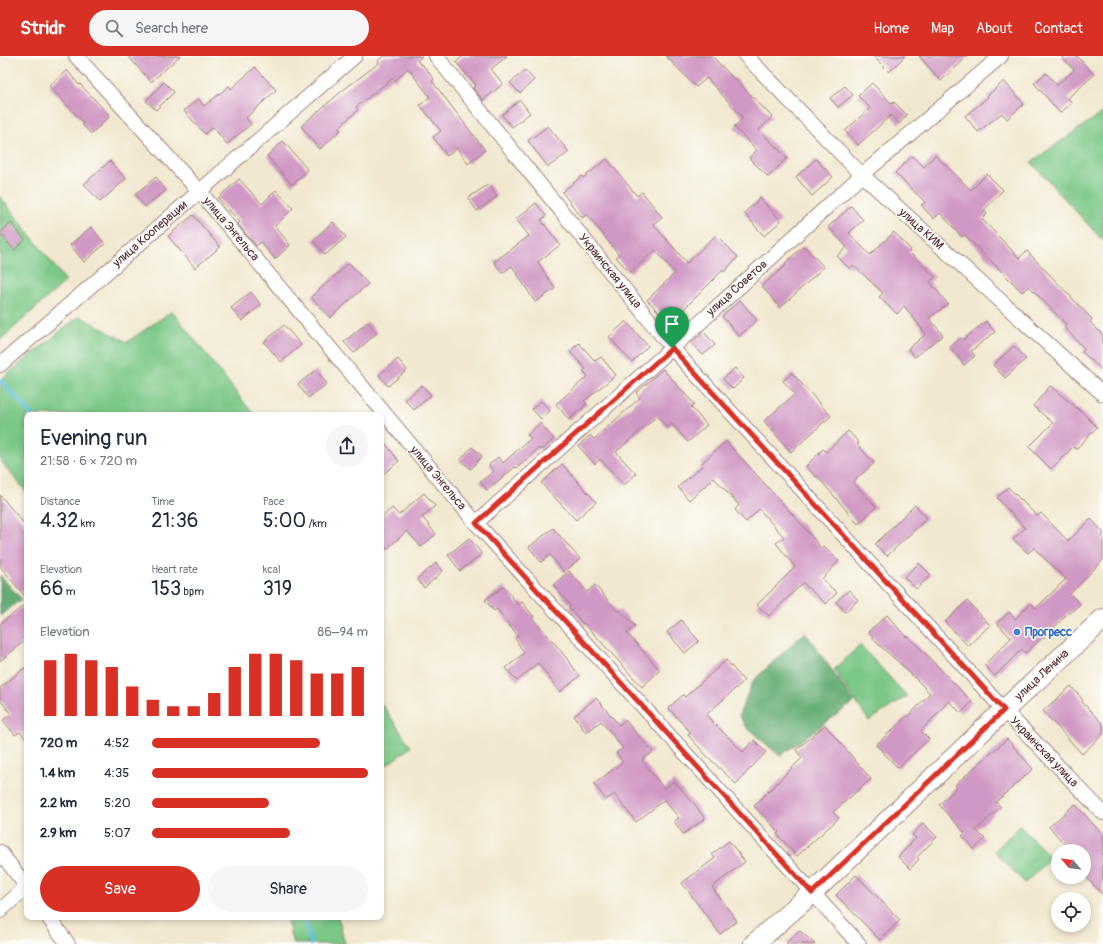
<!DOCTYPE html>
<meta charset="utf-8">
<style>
:root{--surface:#fff;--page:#f6f6f7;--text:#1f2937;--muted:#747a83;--accent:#d93025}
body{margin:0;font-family:Pangolin,sans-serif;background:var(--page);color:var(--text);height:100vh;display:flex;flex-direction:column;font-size:15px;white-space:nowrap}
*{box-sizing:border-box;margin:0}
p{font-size:13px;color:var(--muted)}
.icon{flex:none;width:22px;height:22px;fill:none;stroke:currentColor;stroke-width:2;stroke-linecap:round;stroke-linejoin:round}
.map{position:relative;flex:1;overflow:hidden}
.drawer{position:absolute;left:24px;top:356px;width:360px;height:508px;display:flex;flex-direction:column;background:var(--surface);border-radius:8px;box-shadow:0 2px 6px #0003}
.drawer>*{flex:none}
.needle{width:26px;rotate:299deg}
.tools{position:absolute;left:1051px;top:788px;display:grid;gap:8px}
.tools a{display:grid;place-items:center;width:40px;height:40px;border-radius:50%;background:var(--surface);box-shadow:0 2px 6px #0003;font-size:20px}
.pin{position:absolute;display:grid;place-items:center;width:34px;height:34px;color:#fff;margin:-41px -17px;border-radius:50% 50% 50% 0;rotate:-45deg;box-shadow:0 0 4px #0007}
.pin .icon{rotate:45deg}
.round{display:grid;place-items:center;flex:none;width:42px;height:42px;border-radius:21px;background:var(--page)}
.overview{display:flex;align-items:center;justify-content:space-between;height:68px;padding:0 16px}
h1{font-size:22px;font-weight:600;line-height:30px}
.figures{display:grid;grid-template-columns:repeat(3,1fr);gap:6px;height:68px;padding:4px 16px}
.figures div{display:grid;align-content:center}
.figures b{font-size:20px;font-weight:600}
.figures small{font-size:11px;font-weight:400}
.figures p{font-size:11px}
.chart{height:112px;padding:8px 16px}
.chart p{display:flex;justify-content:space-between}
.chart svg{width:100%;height:72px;margin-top:4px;stroke:var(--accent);stroke-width:6}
.cta{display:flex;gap:8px;margin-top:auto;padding:8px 16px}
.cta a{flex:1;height:46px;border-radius:24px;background:var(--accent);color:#fff;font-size:16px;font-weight:600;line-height:46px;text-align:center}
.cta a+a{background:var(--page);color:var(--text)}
ul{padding:0 16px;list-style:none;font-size:13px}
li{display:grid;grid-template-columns:64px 48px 1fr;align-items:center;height:30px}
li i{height:10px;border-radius:5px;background:var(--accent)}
header{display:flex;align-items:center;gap:24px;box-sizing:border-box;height:56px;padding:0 20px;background:var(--accent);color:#fff}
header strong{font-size:19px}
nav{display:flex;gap:22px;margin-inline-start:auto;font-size:14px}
.search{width:280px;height:36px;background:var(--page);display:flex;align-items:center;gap:10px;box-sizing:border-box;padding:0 14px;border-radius:22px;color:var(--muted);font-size:15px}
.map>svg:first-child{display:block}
.green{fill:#7ac786;stroke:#627358}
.forest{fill:#63ac73;stroke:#56664f}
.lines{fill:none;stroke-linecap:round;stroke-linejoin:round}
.stream{stroke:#64c3e2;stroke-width:4}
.building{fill:#d098c4}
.street-casing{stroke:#9e847d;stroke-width:16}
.secondary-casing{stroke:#9e847d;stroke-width:22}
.street{stroke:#fff;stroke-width:14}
.secondary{stroke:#fff;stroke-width:20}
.route-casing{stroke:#fff;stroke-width:8}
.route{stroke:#d93025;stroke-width:5}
.shop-dot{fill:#3f7fe0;stroke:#fdfcf7;stroke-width:1.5}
.labels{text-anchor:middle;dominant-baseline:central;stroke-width:3;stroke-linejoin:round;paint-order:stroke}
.street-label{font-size:12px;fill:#4a1f2b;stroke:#fdfcf7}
.shop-label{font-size:12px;font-weight:bold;fill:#366cbe;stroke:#fdfcf7;text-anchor:start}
</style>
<header>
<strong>Stridr</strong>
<div class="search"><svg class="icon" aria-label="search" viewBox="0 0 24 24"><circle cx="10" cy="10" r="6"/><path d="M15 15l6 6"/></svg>Search here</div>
<nav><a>Home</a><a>Map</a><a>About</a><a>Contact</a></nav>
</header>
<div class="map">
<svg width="1103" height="888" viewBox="0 0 1103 888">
<rect width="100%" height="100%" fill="#fdfcf7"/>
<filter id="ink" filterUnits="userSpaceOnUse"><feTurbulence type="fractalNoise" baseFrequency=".025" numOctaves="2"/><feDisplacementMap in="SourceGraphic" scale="8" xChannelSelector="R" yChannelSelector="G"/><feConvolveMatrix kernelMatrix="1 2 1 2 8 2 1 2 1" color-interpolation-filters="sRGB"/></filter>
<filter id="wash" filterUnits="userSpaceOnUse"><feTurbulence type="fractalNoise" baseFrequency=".012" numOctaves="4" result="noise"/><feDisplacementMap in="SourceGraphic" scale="16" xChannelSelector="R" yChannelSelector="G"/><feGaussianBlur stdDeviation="0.9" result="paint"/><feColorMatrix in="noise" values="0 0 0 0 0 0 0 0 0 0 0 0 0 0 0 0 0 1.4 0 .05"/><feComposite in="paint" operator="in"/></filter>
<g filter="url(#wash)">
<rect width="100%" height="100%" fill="#f1e8cf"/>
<g class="green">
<polygon points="1103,56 1103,185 1031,106"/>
<polygon points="0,140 66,225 0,284"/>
<polygon points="172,255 254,359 27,359 27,437 0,404 0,324 79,260 127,286"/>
<polygon points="860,589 907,640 869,665 834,614"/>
<polygon points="381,647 411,691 381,713"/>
<polygon points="1020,770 1051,802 1025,827 994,795"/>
<polygon points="286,861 338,861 345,888 293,888"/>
</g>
<g class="forest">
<polygon points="0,519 21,543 0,560"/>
<polygon points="805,576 854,646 780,700 745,670 739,659 753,625"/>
</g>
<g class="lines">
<g class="stream">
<polyline points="0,324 32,359"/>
<polyline points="304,861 311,888"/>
</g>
</g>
<g id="blocks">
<g class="building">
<polygon points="128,0 180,0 151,26"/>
<polygon points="383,0 422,0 417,5 421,9 422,8 434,23 432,25 485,94 468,108 457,92 447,100 433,81 441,75 420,49 430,41 408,12 395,25 393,22 356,51 358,54 338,72 341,74 320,93 301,70 342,35 379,7 378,5"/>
<polygon points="463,0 507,0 491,13 503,28 483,44 473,32 476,29 456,6"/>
<polygon points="666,0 712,0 734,23 735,22 745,33 772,61 759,74 787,102 768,121 749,102 757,94 734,71 743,62 707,22 696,31"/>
<polygon points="873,0 905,0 889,16"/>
<polygon points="919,0 968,0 941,25"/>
<polygon points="1061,0 1077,0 1094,19 1068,42 1072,47 1060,57 1034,27 1046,17 1057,29 1074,14"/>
<polygon points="255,11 276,34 246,62 251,68 227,88 213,71 205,78 184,55 198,43 204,50 229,30 231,33"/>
<polygon points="67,14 79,29 80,28 110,60 91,78 82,68 84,67 49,30"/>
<polygon points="525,14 534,24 520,37 510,27"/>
<polygon points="1004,25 1024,48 1007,63 1002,57 978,76 965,60 988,41 987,40"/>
<polygon points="164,26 174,36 156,54 146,45"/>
<polygon points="872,27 892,48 894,46 907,59 899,68 891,59 858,89 845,75 870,52 858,40"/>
<polygon points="845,30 853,39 838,51 830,42"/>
<polygon points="520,44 530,57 512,71 502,59"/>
<polygon points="548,70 569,96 548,111 528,85"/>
<polygon points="283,85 308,114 292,129 267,100"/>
<polygon points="935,99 971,134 987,118 1003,134 984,154 987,158 982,163 1019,202 1027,195 1092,263 1090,266 1103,279 1103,315 1082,296 1085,293 1064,271 1066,268 1029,230 1022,236 989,203 988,203 965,179 962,181 940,157 934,163 921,149 925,146 895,117 912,100 924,111"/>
<polygon points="607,103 637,140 642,136 662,161 653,168 687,207 716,179 738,201 724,216 723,214 670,267 647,244 675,217 655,194 630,217 616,201 619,199 587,158 582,162 562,136 582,120 583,122"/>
<polygon points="816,103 833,121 812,140 796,121"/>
<polygon points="110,105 126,123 100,146 84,128"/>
<polygon points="156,121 166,134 145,151 135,138"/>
<polygon points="239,123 262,148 276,134 293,152 275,170 290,189 275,203 261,186 256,190 238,168 240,166 218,142"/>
<polygon points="489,128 497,141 477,155 468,142"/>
<polygon points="760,142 781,165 764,180 744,157"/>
<polygon points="536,147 546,160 541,164 560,189 538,206 555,233 535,246 512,210 502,217 494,206 529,180 516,163"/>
<polygon points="851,150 863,164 849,177 870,199 894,176 911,194 909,196 935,221 930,226 948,248 929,262 943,279 915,301 908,293 926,278 904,250 897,258 879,241 883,237 853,209 850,213 837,200 847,191 828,171"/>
<polygon points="193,159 220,191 195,212 168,180"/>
<polygon points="333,166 346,181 325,199 313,184"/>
<polygon points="11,167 25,184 14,194 0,177"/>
<polygon points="91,171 105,188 84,206 70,189"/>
<polygon points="804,190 824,211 780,252 762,230 786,209 785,207"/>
<polygon points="349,207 368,228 330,262 311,241"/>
<polygon points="251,236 261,249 242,265 231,252"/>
<polygon points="740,244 757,264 739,280 722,260"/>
<polygon points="626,265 648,290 632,306 609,281"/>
<polygon points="986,265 995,276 971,295 975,300 964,309 950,291 961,282 963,284"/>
<polygon points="368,266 377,277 354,297 344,286"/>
<polygon points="284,269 301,289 281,306 264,286"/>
<polygon points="704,276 715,289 703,299 691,287"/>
<polygon points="579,287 595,305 601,301 616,319 584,345 587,348 569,364 556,348 588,320 583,315 586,313 570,296"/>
<polygon points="1014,290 1026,303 1005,322 993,309"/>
<polygon points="398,303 407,314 388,330 379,319"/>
<polygon points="735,312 744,322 733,333 723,323"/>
<polygon points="663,313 694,348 691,351 707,369 688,386 672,368 667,372 657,360 616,396 636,418 624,429 600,403 595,408 578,390 590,379 594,383 640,342 636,337"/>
<polygon points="316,314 327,328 308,342 298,328"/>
<polygon points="792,317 831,360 791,396 764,365 795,338 783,325"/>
<polygon points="422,329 431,339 414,354 405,344"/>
<polygon points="1050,330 1083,357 1097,371 1076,393 1073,391 1051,413 1029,391 1053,367 1033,350"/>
<polygon points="541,345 550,355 541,363 532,353"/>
<polygon points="540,367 554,383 541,394 539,392 517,412 515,411 487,434 480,426 494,415 489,409 498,401 503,407 531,382 527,379"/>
<polygon points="848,375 859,387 857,388 874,407 853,426 876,451 858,468 817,420 816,421 806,410 823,393 826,396"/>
<polygon points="381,382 399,405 381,420"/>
<polygon points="726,385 801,468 801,467 821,492 823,490 839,505 822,523 837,537 826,548 803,527 769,560 757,549 795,511 776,487 784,481 759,453 746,466 735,454 739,449 714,422 689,444 678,431 702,410 701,408"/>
<polygon points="472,391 482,400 471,413 460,404"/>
<polygon points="562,408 596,446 576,464 541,427"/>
<polygon points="1008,431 1037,460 1041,457 1068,485 1091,463 1103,476 1103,504 1070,538 1080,548 1070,557 1069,556 1044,582 1043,581 1026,597 1022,593 995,620 984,609 1011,582 997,567 1009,556 1015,563 1031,547 1036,552 1066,523 1034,492 1028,497 1013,483 1025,472 997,442"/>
<polygon points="424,437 435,450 422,461 436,478 421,491 407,475 381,498 381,462 392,452 399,459"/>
<polygon points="0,439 27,471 27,543 0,510"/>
<polygon points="915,449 927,462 887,500 875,488"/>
<polygon points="553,472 580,503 564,516 550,499 541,506 529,491"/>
<polygon points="469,482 482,498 460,515 448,499"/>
<polygon points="436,507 443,515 424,532 417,523"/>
<polygon points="919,507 931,519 916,533 904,521"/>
<polygon points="569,515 587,536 595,529 618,556 620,554 635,570 627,577 660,614 642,631 584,567 583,568 569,551 571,550 553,529"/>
<polygon points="504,530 518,549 522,546 534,561 532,562 557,590 580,620 560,636 538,607 517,625 506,612 524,597 515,582 518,580 497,553 494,555 485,544"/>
<polygon points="849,534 858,544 845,556 836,546"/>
<polygon points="967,545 990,569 968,590 945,566"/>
<polygon points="27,547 27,583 0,605 0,568"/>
<polygon points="887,559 906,581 907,580 921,593 972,646 961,657 949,645 921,675 929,683 898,712 876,689 907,660 908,661 930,637 904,611 878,588 868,576"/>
<polygon points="681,564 699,585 685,597 667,576"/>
<polygon points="726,604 744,625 706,659 743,696 754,684 766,696 736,728 706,699 688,679 691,677 668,652 683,639 685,641"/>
<polygon points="27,610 27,684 20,676 15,679 3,664 11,658 0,644 0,632"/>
<polygon points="1071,630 1083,644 1082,646 1103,668 1103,678 1082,698 1043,655"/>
<polygon points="596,642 619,669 625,664 653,696 642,704 664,733 674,725 696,750 705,763 683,778 674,765 679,762 664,744 636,766 614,738 606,744 594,728 623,706 616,697 623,692 601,665 586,677 574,660"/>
<polygon points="825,669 871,723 833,756 839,762 797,800 777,778 779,776 754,750 802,702 796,694"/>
<polygon points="1007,683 1033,713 996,746 1001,751 976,774 985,783 974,793 962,780 965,777 939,749 957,731 955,729"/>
<polygon points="1075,748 1103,779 1103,839 1084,819 1084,795 1071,795 1049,771"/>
<polygon points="923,767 937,781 917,801 919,803 910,813 898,801 916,782 912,779"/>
<polygon points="729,785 745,806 712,831 737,865 720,878 682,827 715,802 712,798"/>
<polygon points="856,819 900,864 880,884 836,839"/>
<polygon points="799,874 815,888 786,888"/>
</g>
</g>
</g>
<g filter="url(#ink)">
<use href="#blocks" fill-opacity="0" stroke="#9e847d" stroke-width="1"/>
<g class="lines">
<defs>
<g id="street">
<polyline points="76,0 199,135 476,467 859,888"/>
<polyline points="436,0 672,292 1004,654 1103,757"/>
<polyline points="746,0 862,119 1103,338"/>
<polyline points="0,309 355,0"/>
<polyline points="476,467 672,292 862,119 1001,0"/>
<polyline points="0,796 27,831"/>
<polyline points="0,855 27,830"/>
<polyline points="48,861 68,888"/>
</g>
<polyline id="secondary" points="754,888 812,837 1004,654 1103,563"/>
</defs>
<use href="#street" class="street-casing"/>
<use href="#secondary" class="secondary-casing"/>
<use href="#street" class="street"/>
<use href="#secondary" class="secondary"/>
</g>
</g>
<g class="lines" filter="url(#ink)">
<defs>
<polygon id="route" points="672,292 1004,654 812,837 476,467"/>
</defs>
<use href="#route" class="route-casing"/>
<use href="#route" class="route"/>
</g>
<circle class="shop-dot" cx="1017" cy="576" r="4"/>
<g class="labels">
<g class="street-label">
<text transform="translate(231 173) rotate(50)">улица Энгельса</text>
<text transform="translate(921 173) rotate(42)">улица КИМ</text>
<text transform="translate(150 178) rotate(-41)">улица Кооперации</text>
<text transform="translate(610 215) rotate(51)">Украинская улица</text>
<text transform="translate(737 232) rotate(-42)">улица Советов</text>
<text transform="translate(438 422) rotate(50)">улица Энгельса</text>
<text transform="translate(1042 619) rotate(-43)">улица Ленина</text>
<text transform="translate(1044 696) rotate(46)">Украинская улица</text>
</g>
<g class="shop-label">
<text x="1025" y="576">Прогресс</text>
</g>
</g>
</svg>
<div class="tools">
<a><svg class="needle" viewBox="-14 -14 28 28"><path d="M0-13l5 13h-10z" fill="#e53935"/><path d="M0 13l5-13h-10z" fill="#747a83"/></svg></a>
<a><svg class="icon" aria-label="locate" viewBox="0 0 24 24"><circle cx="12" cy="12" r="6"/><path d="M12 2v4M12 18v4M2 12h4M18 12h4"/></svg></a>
</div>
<div class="pin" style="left:672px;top:292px;background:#1e9e55"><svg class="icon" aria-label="arrive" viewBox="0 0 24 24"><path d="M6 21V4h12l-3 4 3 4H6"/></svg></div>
<section class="drawer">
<div class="overview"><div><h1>Evening run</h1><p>21:58 · 6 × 720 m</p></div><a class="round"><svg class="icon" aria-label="share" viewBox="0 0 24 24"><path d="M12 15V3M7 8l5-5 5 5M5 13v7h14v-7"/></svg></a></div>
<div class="figures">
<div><p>Distance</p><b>4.32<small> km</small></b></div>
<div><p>Time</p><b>21:36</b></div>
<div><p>Pace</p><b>5:00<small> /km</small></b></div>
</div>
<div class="figures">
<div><p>Elevation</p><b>66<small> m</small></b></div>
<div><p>Heart rate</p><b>153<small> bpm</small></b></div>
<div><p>kcal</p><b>319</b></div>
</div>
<div class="chart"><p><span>Elevation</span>86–94 m</p>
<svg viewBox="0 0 160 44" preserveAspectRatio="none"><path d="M5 44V10M15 44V6M25 44V10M35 44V14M45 44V26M55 44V34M65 44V38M75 44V38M85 44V30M95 44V14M105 44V6M115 44V6M125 44V10M135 44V18M145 44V18M155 44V14"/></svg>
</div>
<ul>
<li><b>720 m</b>4:52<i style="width:78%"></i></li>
<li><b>1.4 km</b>4:35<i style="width:100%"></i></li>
<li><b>2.2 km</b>5:20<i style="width:54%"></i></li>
<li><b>2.9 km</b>5:07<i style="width:64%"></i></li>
</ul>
<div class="cta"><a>Save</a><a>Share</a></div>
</section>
</div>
